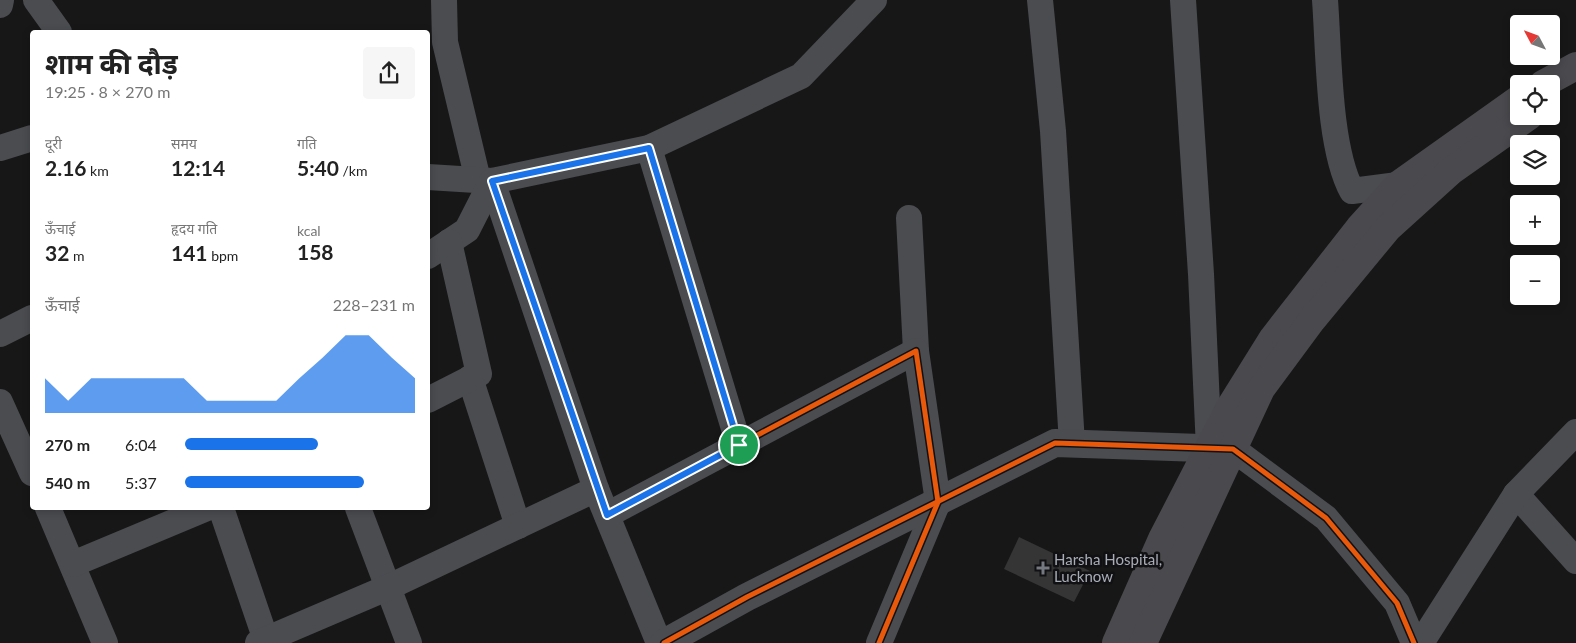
<!DOCTYPE html>
<html lang="hi">
<meta charset="utf-8">
<style>
:root{--surface:#fff;--page:#f6f6f6;--text:#222;--muted:#767676;--accent:#1a73e8}
body{margin:0;font-family:Lato,"Noto Sans Devanagari",sans-serif;background:var(--page);color:var(--text);height:100vh;display:flex;flex-direction:column;font-size:19px;white-space:nowrap}
*{box-sizing:border-box;margin:0}
p{font-size:16px;color:var(--muted)}
.icon{flex:none;width:28px;height:28px;fill:none;stroke:currentColor;stroke-width:2;stroke-linecap:round;stroke-linejoin:round}
.map{position:relative;flex:1;overflow:hidden}
.details{position:absolute;left:30px;top:30px;width:400px;height:480px;display:flex;flex-direction:column;background:var(--surface);border-radius:5px;box-shadow:0 2px 8px #0003}
.details>*{flex:none}
.needle{width:32px;rotate:311deg}
.buttons{position:absolute;left:1510px;top:15px;display:grid;gap:10px}
.buttons a{display:grid;place-items:center;width:50px;height:50px;border-radius:5px;background:var(--surface);box-shadow:0 2px 8px #0003;font-size:25px}
.pin{position:absolute;display:grid;place-items:center;width:42px;height:42px;color:#fff;margin:-21px;border:2px solid #fff;border-radius:50%;box-shadow:0 1px 5px #0007}
.round{display:grid;place-items:center;flex:none;width:52px;height:52px;border-radius:5px;background:var(--page)}
.head{display:flex;align-items:center;justify-content:space-between;height:85px;padding:0 15px}
h1{font-size:28px;font-weight:700;line-height:38px}
.figures{display:grid;grid-template-columns:repeat(3,1fr);gap:8px;height:85px;padding:5px 15px}
.figures div{display:grid;align-content:center}
.figures b{font-size:21px;font-weight:700}
.figures small{font-size:14px;font-weight:400}
.figures p{font-size:14px}
.chart{height:140px;padding:10px 15px}
.chart p{display:flex;justify-content:space-between}
.chart svg{width:100%;height:90px;margin-top:5px;fill:var(--accent);opacity:.7}
ul{padding:0 15px;list-style:none;font-size:16px}
li{display:grid;grid-template-columns:80px 60px 1fr;align-items:center;height:38px}
li i{height:12px;border-radius:6px;background:var(--accent)}
.map>svg:first-child{display:block}
.building{fill:#353536}
.lines{fill:none;stroke-linecap:round;stroke-linejoin:round}
.minor{stroke:#4b4c50;stroke-width:26}
.tertiary{stroke:#4b4c50;stroke-width:28}
.secondary{stroke:#4a4a4e;stroke-width:28}
.cycleway-casing{stroke:#111113;stroke-width:8}
.cycleway{stroke:#e8590c;stroke-width:5}
.route-casing{stroke:#fff;stroke-width:10}
.route{stroke:#1a73e8;stroke-width:6}
.poi-dot{fill:#757880;stroke:#111113;stroke-width:2}
.labels{text-anchor:middle;dominant-baseline:central;stroke-width:5;stroke-linejoin:round;paint-order:stroke}
.poi-label{font-size:15px;fill:#a8adb8;stroke:#111113;text-anchor:start}
</style>
<div class="map">
<svg width="1576" height="643" viewBox="0 0 1576 643">
<rect width="100%" height="100%" fill="#171717"/>
<polygon class="building" points="1019,537 1090,571 1074,602 1004,569"/>
<g class="lines">
<g class="minor">
<polyline points="36,0 59,32"/>
<polyline points="444,0 445,42 478,180"/>
<polyline points="1040,0 1053,131 1072,444"/>
<polyline points="1183,0 1201,274 1209,449"/>
<path d="M1325,0C1329,52 1328,147 1352,191L1398,185"/>
<polyline points="0,5 1,0"/>
<polyline points="0,148 32,138"/>
<polyline points="649,148 739,445"/>
<polyline points="428,177 492,181 649,148 801,76 874,0"/>
<polyline points="492,181 596,489"/>
<polyline points="909,218 916,351"/>
<polyline points="428,256 467,230 492,181"/>
<polyline points="0,334 32,318"/>
<polyline points="470,378 518,526"/>
<polyline points="428,400 479,374 449,242"/>
<polyline points="0,402 32,473"/>
<polyline points="1233,449 1326,518 1397,603 1414,643"/>
<polyline points="1516,494 1576,561"/>
<polyline points="48,508 105,643"/>
<polyline points="221,508 267,643"/>
<polyline points="358,508 409,643"/>
<polyline points="607,515 916,351 938,502 879,643"/>
<polyline points="73,564 207,508"/>
<polyline points="258,643 389,587 596,489 659,643"/>
<polyline points="1421,643 1516,494 1576,432"/>
</g>
<polyline class="tertiary" points="664,643 747,597 1055,443 1230,449"/>
<g class="secondary">
<polyline points="1543,84 1576,66"/>
<polyline points="1116,643 1162,539 1230,407 1273,338 1359,228 1398,185 1519,99"/>
<polyline points="1143,643 1261,389 1312,320 1388,228 1451,171 1529,116"/>
</g>
<defs>
<g id="cycleway">
<polyline points="607,515 916,351 938,502 879,643"/>
<polyline points="664,643 747,597 1055,443 1233,449 1326,518 1397,603 1414,643"/>
</g>
</defs>
<use href="#cycleway" class="cycleway-casing"/>
<use href="#cycleway" class="cycleway"/>
</g>
<g class="lines">
<defs>
<polygon id="route" points="649,148 739,445 607,515 492,181"/>
</defs>
<use href="#route" class="route-casing"/>
<use href="#route" class="route"/>
</g>
<path class="poi-dot" d="M1040.5 560.5h5v5h5v5h-5v5h-5v-5h-5v-5h5z"/>
<g class="labels">
<g class="poi-label">
<text x="1054" y="559">Harsha Hospital,<tspan x="1054" dy="17">Lucknow</tspan></text>
</g>
</g>
</svg>
<div class="buttons">
<a><svg class="needle" viewBox="-14 -14 28 28"><path d="M0-13l5 13h-10z" fill="#e53935"/><path d="M0 13l5-13h-10z" fill="#767676"/></svg></a>
<a><svg class="icon" aria-label="locate" viewBox="0 0 24 24"><circle cx="12" cy="12" r="6"/><path d="M12 2v4M12 18v4M2 12h4M18 12h4"/></svg></a>
<a><svg class="icon" aria-label="layers" viewBox="0 0 24 24"><path d="M12 4l9 5-9 5-9-5zM3 14l9 5 9-5"/></svg></a>
<a>+</a>
<a>−</a>
</div>
<div class="pin" style="left:739px;top:445px;background:#1e9e55"><svg class="icon" aria-label="arrive" viewBox="0 0 24 24"><path d="M6 21V4h12l-3 4 3 4H6"/></svg></div>
<section class="details">
<div class="head"><div><h1>शाम की दौड़</h1><p>19:25 · 8 × 270 m</p></div><a class="round"><svg class="icon" aria-label="share" viewBox="0 0 24 24"><path d="M12 15V3M7 8l5-5 5 5M5 13v7h14v-7"/></svg></a></div>
<div class="figures">
<div><p>दूरी</p><b>2.16<small> km</small></b></div>
<div><p>समय</p><b>12:14</b></div>
<div><p>गति</p><b>5:40<small> /km</small></b></div>
</div>
<div class="figures">
<div><p>ऊँचाई</p><b>32<small> m</small></b></div>
<div><p>हृदय गति</p><b>141<small> bpm</small></b></div>
<div><p>kcal</p><b>158</b></div>
</div>
<div class="chart"><p><span>ऊँचाई</span>228–231 m</p>
<svg viewBox="0 0 160 44" preserveAspectRatio="none"><path d="M0 44V27L10 38L20 27L30 27L40 27L50 27L60 27L70 38L80 38L90 38L100 38L110 27L120 17L130 6L140 6L150 17L160 27V44z"/></svg>
</div>
<ul>
<li><b>270 m</b>6:04<i style="width:58%"></i></li>
<li><b>540 m</b>5:37<i style="width:78%"></i></li>
</ul>
</section>
</div>
